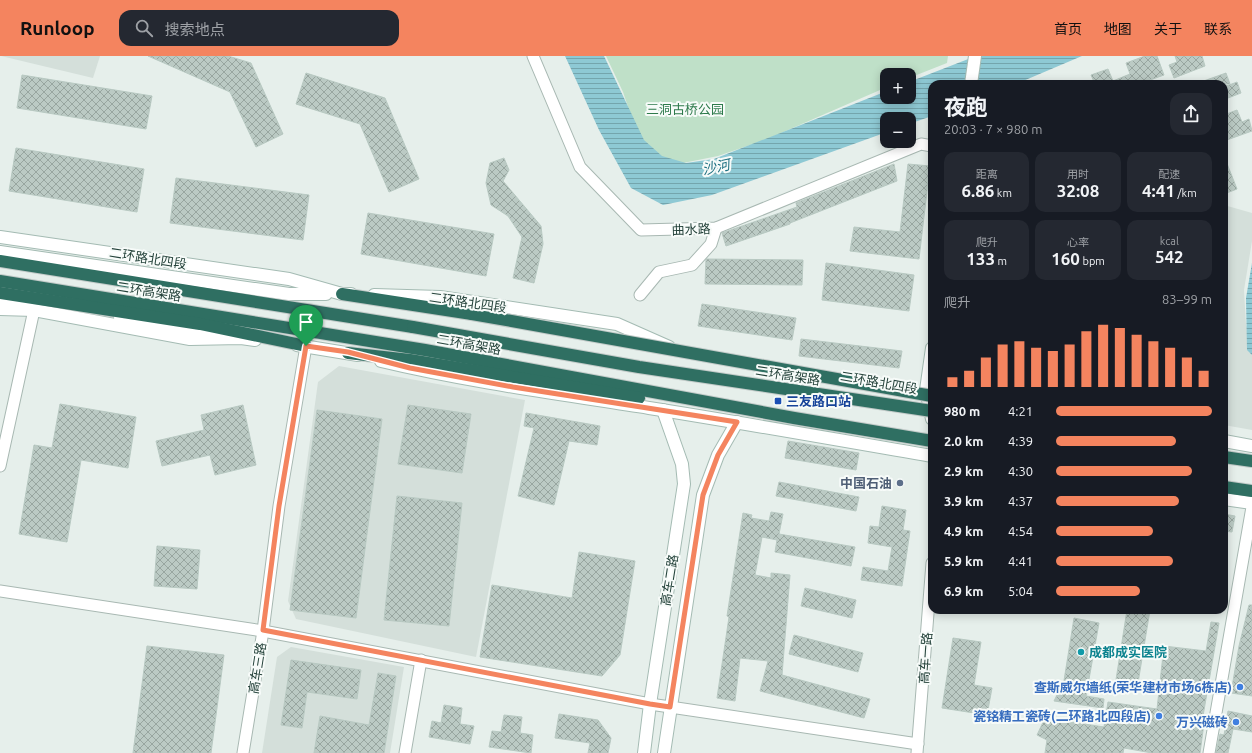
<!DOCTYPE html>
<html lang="zh">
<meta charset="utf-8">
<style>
:root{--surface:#171b24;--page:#242831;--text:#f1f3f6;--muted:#9ea1a6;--accent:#f4845f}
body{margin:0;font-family:Ubuntu,"Noto Sans SC",sans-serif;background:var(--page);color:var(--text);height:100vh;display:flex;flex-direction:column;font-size:15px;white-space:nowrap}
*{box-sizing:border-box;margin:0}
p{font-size:13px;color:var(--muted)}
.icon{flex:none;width:22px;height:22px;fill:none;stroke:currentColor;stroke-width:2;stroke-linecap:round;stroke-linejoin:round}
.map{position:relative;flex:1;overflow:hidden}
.drawer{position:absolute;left:928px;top:24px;width:300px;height:534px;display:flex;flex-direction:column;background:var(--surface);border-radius:12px;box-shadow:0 2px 10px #0003}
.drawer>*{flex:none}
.fabs{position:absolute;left:880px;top:12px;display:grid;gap:8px}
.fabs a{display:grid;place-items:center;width:36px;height:36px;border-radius:8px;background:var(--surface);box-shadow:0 2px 10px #0003;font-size:20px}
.pin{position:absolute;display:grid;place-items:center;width:34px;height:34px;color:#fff;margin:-41px -17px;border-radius:50% 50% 50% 0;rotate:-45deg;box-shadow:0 0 4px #0007}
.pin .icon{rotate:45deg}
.round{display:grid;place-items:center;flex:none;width:42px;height:42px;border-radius:12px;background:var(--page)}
.headline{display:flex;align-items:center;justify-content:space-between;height:68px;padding:0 16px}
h1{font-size:22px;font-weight:700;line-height:30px}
.figures{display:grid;grid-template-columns:repeat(3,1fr);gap:6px;height:68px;padding:4px 16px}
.figures div{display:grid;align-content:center;border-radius:10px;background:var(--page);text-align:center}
.figures b{font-size:17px;font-weight:700}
.figures small{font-size:11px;font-weight:400}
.figures p{font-size:11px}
.chart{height:112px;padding:8px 16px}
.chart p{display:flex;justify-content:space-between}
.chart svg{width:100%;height:72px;margin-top:4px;stroke:var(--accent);stroke-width:6}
ul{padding:0 16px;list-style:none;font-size:13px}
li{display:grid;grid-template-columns:64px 48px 1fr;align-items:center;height:30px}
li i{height:10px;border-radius:5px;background:var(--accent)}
header{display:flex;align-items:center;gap:24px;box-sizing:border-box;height:56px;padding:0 20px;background:var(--accent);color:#111}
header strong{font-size:19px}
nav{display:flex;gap:22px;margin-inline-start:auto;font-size:14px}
.search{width:280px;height:36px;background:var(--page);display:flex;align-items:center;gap:10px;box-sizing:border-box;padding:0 14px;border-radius:12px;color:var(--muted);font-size:15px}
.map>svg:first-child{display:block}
.built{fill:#d4dfda}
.green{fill:#bfe0c8}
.water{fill:url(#water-rules)}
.building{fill:url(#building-cross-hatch);stroke:#b8c9c2}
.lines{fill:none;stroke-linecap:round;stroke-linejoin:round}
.street-casing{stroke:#a8b8b2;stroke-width:13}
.secondary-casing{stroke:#a4bbb3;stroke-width:14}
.highway-casing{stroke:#c2cac8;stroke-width:14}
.street{stroke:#fff;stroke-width:11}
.secondary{stroke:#fff;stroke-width:12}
.highway{stroke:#2f6f62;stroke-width:12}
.highway-bridge-casing{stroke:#c2cac8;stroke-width:14;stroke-linecap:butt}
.highway-bridge{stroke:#2f6f62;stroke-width:12}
.route-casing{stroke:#fff;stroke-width:8}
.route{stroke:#f4845f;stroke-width:5}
.transit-dot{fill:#1a4fb4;stroke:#f7fbf9;stroke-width:1.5}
.service-dot{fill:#5c6f8a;stroke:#f7fbf9;stroke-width:1.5}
.culture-dot{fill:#0f9aa8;stroke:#f7fbf9;stroke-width:1.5}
.shop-dot{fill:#3f7fe0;stroke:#f7fbf9;stroke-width:1.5}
.labels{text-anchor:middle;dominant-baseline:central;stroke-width:4;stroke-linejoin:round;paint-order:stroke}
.park-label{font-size:13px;fill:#2d7a4b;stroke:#f7fbf9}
.street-label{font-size:13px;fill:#24423a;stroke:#f7fbf9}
.transit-label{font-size:13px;font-weight:bold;fill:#164399;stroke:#f7fbf9;text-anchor:start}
.service-label{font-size:13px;font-weight:bold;fill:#4e5e75;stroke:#f7fbf9;text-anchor:end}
.culture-label{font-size:13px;font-weight:bold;fill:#0d838f;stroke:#f7fbf9;text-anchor:start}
.shop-label{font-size:13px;font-weight:bold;fill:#366cbe;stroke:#f7fbf9;text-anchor:end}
.water-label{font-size:14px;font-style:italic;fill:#1c6f80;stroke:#f7fbf9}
</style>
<header>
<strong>Runloop</strong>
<div class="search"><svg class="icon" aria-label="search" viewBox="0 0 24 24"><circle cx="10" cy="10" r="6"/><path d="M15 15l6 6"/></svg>搜索地点</div>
<nav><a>首页</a><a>地图</a><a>关于</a><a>联系</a></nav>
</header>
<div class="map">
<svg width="1252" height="697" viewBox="0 0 1252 697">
<defs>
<pattern id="water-rules" width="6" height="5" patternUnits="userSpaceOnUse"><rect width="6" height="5" fill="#8ec9d4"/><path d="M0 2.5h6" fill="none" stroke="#74a5ad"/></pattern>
<pattern id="building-cross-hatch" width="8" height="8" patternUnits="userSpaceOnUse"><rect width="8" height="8" fill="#bbcac4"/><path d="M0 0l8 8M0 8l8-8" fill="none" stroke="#98a6a0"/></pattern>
</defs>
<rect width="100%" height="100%" fill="#e6efeb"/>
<g class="built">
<polygon points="1,0 100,0 93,22"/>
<polygon points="1224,149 1252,157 1252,185 1244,234 1246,269 1252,282 1252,374 1224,369"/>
<polygon points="339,310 525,344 476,601 296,563 288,545 318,326"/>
<polygon points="291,591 404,611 390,697 262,697 277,601"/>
</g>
<polygon class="green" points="606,0 948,0 947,7 909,22 909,19 887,19 887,31 765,84 718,100 673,109 642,92 623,36"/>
<g class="water">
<polygon points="565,0 604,0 644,84 662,100 686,107 714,103 887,35 887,41 909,41 909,26 976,0 1082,0 1016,28 932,28 932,60 909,68 909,63 887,63 887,76 712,139 663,149 631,132 599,74"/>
<polygon points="1252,207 1252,299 1247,294 1246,242"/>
</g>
<g class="building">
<polygon points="148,0 228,0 251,7 283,78 256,91 230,36"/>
<polygon points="1145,0 1157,0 1164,19 1139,28 1095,28 1091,19 1108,13 1113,25 1130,18 1126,7"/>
<polygon points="1175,0 1202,0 1205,10 1174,22 1169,9 1177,6"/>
<polygon points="306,17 385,42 419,123 389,136 360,68 296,48"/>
<polygon points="1226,17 1230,28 1198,28 1198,27"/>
<polygon points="22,19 152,40 146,73 17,52"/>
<polygon points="1237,26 1241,37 1228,42 1224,31"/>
<polygon points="1237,54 1242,66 1249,63 1252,75 1224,85 1224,59"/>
<polygon points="16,92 144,113 137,156 9,135"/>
<polygon points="1224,100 1237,133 1224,138"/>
<polygon points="504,102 509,114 503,125 541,170 543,188 534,227 513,222 522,181 508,160 491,149 486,127 490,107"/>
<polygon points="894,108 897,125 790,167 790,168 726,190 722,177 797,151 796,147"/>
<polygon points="908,108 930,110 919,203 850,195 854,171 900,176"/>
<polygon points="176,122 309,139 303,184 170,167"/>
<polygon points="368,157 494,178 486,220 361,198"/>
<polygon points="706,203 803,204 802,229 705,228"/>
<polygon points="826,207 914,219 909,255 822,244"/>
<polygon points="702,248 796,262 792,284 698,270"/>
<polygon points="801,283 902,295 899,312 799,300"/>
<polygon points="60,348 136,361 128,412 81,404 67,486 19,478 34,389 52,392"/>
<polygon points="243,349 256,409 215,419 210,399 162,410 156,385 204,374 201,359"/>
<polygon points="408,349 471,358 462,417 398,408"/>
<polygon points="317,354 382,363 356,562 290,554"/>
<polygon points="526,357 600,370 597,389 569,385 554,449 518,440 534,372 524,370"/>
<polygon points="788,385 859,397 856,414 785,402"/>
<polygon points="779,426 859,441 856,455 776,440"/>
<polygon points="397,440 462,447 449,570 384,564"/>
<polygon points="882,450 906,454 903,474 910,475 902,530 861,524 863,511 888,515 892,491 868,487 870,470 879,471"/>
<polygon points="771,456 783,458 779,478 855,491 851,510 775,496 777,484 762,481 755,519 771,522 771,517 790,519 782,619 870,643 864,662 760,635 768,605 740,602 735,645 717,642 729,561 727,560 743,457 752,459 751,462 769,465"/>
<polygon points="1224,458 1235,460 1232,476 1224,475"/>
<polygon points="157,490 200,494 197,533 154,530"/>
<polygon points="579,496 635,505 620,599 602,620 480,601 492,529 572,542"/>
<polygon points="805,532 856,544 852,562 801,550"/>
<polygon points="1249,549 1252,549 1252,640 1231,637 1239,590"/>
<polygon points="1127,554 1150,554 1137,633 1115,630"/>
<polygon points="1074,562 1099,567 1086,640 1104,643 1103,652 1054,645 1058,637 1062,637"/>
<polygon points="1211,566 1219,567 1203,660 1205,660 1200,697 1152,697 1124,692 1123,697 1045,697 1047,684 1037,679 1045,662 1104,671 1108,646 1157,653 1164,590 1206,595"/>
<polygon points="794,579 863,597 858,616 789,598"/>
<polygon points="953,582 981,586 974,629 992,632 987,659 942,652"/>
<polygon points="147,590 224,599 211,697 133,697"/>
<polygon points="291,604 361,614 357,643 307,636 302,672 281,669"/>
<polygon points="378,617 396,620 384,697 314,697 320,660 369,669"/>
<polygon points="444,649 462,652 460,668 474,670 470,688 429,681 432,665 441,667"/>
<polygon points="1228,655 1252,660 1252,676 1233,673 1228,697 1216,697 1220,678 1224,679"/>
<polygon points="559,658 598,664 611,682 608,697 588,697 590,687 555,682"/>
<polygon points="504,659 522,661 520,677 533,679 531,697 489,691 492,675 501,676"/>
</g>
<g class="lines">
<defs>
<g id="street">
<polyline points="533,0 580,111 641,174 716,172 921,88 932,90"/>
<polyline points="640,239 659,216 692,209 711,188 716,172"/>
<polyline points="0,410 34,254"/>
<polyline points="0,535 263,575 650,648 918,688"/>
<polyline points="243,697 263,575 279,450 306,290"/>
<polyline points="405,697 421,604"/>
<polyline points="917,697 932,507"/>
<polyline points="1209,697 1252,451"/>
</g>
<g id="secondary">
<polyline points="971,28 975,0"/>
<polyline points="0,181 289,223 342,238 351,238"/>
<polyline points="0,196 289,238 326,238"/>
<polyline points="374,239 440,241 617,268 669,291"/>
<polyline points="0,243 26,247"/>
<polyline points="0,253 34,254 190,283 241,282 255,284"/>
<polyline points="120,262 212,277"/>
<polyline points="297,289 358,299"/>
<polyline points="932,292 926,334 932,363"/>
<path d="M381,305C469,326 560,338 649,352C744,367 838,384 932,400"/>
<polyline points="1224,385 1252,390"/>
<polyline points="1224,443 1252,447"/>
<polyline points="644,697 650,648 684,428 682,408 663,354"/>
<polyline points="664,697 703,439 718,399 737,366"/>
</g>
<g id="highway">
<polyline points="0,205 413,271"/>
<polyline points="0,225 425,294 794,362 932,385"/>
<polyline points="0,237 200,268 306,290"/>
<polyline points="342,238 472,258"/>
<polyline points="348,297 410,304 639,342"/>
<polyline points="1224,401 1252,405"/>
<polyline points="1224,431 1252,435"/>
</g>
</defs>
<use href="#street" class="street-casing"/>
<use href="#secondary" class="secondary-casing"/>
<use href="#highway" class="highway-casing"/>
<use href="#street" class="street"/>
<use href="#secondary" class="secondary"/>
<use href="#highway" class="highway"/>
<defs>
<g id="highway-bridge">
<polyline points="472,258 932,340"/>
<polyline points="413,271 639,311 932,355"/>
</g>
</defs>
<use href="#highway-bridge" class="highway-bridge-casing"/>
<use href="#highway-bridge" class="highway-bridge"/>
</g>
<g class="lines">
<defs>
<polygon id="route" points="306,290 348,296 410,312 513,331 737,366 718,399 703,439 670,651 650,648 263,574 279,450"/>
</defs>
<use href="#route" class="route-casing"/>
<use href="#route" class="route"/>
</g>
<rect class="transit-dot" x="774" y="341" width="8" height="8" rx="2"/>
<circle class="service-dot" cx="900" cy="427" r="4"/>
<circle class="culture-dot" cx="1081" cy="596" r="4"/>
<g class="shop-dot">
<circle cx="1240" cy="631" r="4"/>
<circle cx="1159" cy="660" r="4"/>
<circle cx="1236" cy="666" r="4"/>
</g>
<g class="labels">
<g class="park-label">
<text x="685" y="53">三洞古桥公园</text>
</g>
<g class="street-label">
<text transform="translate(691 173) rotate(-2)">曲水路</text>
<text transform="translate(148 202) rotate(9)">二环路北四段</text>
<text transform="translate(149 235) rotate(9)">二环高架路</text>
<text transform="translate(468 246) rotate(8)">二环路北四段</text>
<text transform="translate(469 288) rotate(10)">二环高架路</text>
<text transform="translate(788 319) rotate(9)">二环高架路</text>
<text transform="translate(879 326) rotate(10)">二环路北四段</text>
<text transform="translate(669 524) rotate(-81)">高车二路</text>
<text transform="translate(925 602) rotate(-86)">高车一路</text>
<text transform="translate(257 612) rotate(-81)">高车三路</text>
</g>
<g class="transit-label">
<text x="786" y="345">三友路口站</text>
</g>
<g class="service-label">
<text x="892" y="427">中国石油</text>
</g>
<g class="culture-label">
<text x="1089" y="596">成都成实医院</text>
</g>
<g class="shop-label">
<text x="1232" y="631">查斯威尔墙纸(荣华建材市场6栋店)</text>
<text x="1151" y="660">瓷铭精工瓷砖(二环路北四段店)</text>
<text x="1228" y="666">万兴磁砖</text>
</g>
<g class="water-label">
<text transform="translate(716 111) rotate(-12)">沙河</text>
</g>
</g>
</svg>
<div class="fabs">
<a>+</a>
<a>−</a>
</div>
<div class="pin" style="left:306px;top:290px;background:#1e9e55"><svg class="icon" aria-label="arrive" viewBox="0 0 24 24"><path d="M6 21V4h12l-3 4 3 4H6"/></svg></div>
<section class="drawer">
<div class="headline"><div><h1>夜跑</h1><p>20:03 · 7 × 980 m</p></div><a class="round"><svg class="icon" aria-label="share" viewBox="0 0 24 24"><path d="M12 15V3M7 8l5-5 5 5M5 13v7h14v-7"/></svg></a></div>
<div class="figures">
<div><p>距离</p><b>6.86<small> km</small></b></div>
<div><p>用时</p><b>32:08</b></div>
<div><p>配速</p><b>4:41<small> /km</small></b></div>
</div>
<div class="figures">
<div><p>爬升</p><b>133<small> m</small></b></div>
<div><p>心率</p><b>160<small> bpm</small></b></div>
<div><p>kcal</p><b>542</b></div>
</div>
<div class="chart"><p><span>爬升</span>83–99 m</p>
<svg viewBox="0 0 160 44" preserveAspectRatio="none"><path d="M5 44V38M15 44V34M25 44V26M35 44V18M45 44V16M55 44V20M65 44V22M75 44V18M85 44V10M95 44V6M105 44V8M115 44V12M125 44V16M135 44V20M145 44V26M155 44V34"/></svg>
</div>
<ul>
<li><b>980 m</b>4:21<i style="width:100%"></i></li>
<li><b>2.0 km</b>4:39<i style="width:77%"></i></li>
<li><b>2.9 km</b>4:30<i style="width:87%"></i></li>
<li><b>3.9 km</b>4:37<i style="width:79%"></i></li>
<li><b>4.9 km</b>4:54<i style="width:62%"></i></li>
<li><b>5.9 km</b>4:41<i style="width:75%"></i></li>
<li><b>6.9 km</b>5:04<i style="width:54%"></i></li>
</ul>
</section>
</div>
